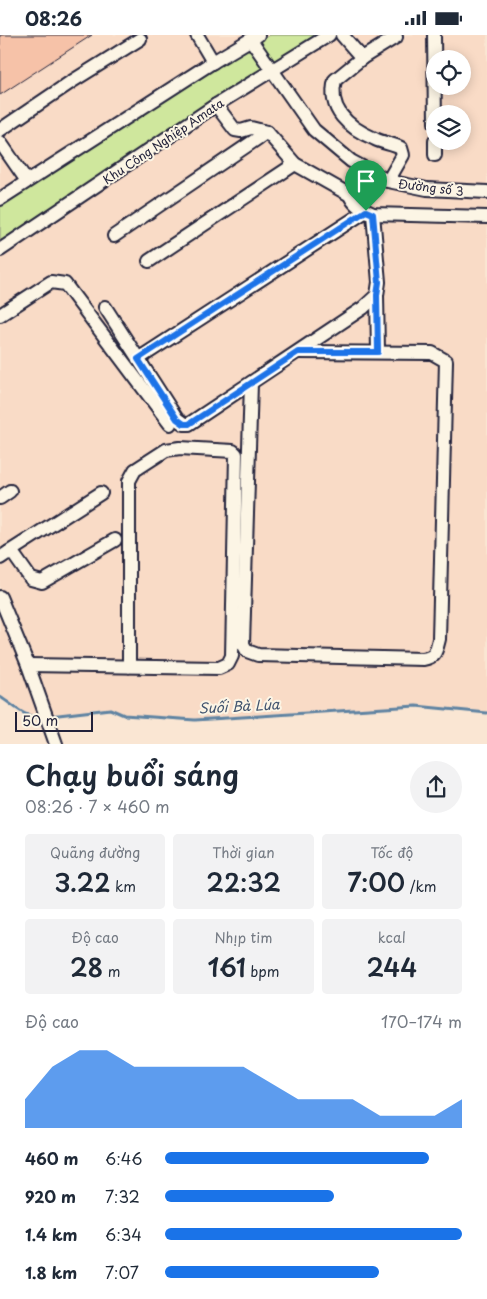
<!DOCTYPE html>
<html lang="vi">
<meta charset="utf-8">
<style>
:root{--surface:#fff;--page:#f2f2f3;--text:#1f2937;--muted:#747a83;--accent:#1a73e8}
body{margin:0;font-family:"Playpen Sans",sans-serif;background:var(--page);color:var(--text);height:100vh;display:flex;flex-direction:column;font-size:19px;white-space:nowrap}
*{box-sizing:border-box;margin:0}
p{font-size:16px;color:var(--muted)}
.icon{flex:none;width:28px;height:28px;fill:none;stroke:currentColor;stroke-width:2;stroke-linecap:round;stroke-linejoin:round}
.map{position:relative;height:709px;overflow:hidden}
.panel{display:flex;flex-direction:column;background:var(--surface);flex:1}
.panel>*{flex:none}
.buttons{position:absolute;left:426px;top:15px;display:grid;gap:10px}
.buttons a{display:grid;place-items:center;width:45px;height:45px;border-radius:50%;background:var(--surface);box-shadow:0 2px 12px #0003;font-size:25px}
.scale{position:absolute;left:15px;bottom:12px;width:78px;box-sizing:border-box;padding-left:5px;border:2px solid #22223b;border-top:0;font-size:14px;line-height:18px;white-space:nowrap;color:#22223b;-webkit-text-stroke:4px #fcf5e5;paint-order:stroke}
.pin{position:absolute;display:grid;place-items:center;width:42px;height:42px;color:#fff;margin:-51px -21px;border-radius:50% 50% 50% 0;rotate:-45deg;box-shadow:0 0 5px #0007}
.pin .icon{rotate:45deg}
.round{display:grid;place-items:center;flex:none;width:52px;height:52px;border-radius:26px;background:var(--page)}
.summary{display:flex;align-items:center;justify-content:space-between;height:85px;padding:0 25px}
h1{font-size:28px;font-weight:600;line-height:38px}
.figures{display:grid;grid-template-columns:repeat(3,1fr);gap:8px;height:85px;padding:5px 25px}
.figures div{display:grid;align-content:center;border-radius:5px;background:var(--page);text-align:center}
.figures b{font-size:25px;font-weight:600}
.figures small{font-size:14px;font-weight:400}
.figures p{font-size:14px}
.chart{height:140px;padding:10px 25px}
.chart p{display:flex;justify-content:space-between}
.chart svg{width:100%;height:90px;margin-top:5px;fill:var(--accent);opacity:.7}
ul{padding:0 25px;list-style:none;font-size:16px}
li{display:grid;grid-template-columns:80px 60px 1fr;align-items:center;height:38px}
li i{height:12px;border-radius:6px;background:var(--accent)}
.status{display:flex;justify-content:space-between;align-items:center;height:35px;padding:0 25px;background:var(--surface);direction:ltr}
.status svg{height:14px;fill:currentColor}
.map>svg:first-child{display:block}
.built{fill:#f9dbc6;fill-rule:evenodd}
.green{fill:#cfe79d;stroke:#78846c}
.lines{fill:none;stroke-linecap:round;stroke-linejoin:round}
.stream{stroke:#5e83a2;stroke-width:3}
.building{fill:#f6c2a8;stroke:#22223b}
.minor-casing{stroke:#22223b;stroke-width:16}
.minor{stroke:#fcf5e5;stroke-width:12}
.route-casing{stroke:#fff;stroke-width:10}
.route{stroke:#1a73e8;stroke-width:6}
.labels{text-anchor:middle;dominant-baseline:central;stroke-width:4;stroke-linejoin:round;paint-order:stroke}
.street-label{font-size:12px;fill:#22223b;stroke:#fcf5e5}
.water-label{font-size:14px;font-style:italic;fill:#40536e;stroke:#fcf5e5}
</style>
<div class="status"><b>08:26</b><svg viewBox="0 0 49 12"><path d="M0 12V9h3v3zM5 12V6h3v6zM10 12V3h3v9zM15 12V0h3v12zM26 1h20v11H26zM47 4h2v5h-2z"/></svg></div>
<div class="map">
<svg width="487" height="709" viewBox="0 0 487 709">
<rect width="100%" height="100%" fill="#fae6d3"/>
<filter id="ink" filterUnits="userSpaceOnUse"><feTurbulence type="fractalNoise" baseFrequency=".02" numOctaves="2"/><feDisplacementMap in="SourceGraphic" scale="10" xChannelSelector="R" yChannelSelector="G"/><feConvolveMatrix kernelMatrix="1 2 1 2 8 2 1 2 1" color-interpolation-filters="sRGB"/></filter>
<g filter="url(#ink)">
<path class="built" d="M0,0H487V678L416,671L195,685L124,680L110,674L68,678L35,683L25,679L0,662ZM435,24H462V51H435ZM435,79H462V106H435Z"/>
<g class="green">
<polygon points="270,0 317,0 271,29 257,8"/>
<polygon points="251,11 265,33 0,208 0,171 217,31"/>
</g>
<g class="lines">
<g class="stream">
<path d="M0,662C14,670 26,685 43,682"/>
<polyline points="50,681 110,674 124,680 195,685 416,671 487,678"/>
</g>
</g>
<polygon class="building" points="0,0 92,0 0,60"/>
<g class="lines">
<defs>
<g id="minor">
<polyline points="197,0 213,27"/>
<polyline points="342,0 362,23 396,2"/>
<polyline points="434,0 435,88"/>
<polyline points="251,5 314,95 351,126 388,146 427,154 487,157"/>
<path d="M362,23L335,45C327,75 349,93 375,104C383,108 393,109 401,113L403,120L388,146"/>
<polyline points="216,70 235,95 241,96 251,93 267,97 295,129 350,160"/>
<polyline points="0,95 71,47 140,4"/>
<polyline points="435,106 435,120"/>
<polyline points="0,107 27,146"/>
<path d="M365,135L350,160C354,171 363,174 373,179L487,182"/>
<polyline points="0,164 213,27 258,0"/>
<polyline points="114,201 267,97"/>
<polyline points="0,215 216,70 329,0"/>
<polyline points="149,226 295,129"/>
<polyline points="377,260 378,317"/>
<polyline points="105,272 177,384 184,389 189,389 363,273 377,260 379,247 373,179"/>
<polyline points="0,280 51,247 65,249 170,389"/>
<polyline points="138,324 366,176"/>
<path d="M251,348L243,609L247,616L258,620L423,624C436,622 436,616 439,604L446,326L432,318L298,317"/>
<polyline points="0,463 10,456"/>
<polyline points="9,517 101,458"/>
<polyline points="0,523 9,517 14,520 31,544 42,547 115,505"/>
<polyline points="0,562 28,630 56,709"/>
<polyline points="28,630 219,633 228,629 232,621 236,419 233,416 180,413 166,415 135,435 129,446 129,632"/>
</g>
</defs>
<use href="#minor" class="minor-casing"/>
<use href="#minor" class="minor"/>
</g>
</g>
<g class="lines" filter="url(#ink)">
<defs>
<polygon id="route" points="366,176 373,179 379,247 377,260 378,317 298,317 189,389 184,389 177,384 138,324"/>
</defs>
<use href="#route" class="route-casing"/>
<use href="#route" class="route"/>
</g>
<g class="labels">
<g class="street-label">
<text transform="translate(163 106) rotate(-34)">Khu Công Nghiệp Amata</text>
<text transform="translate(431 152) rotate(7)">Đường số 3</text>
</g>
<g class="water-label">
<text transform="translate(239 671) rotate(-3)">Suối Bà Lúa</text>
</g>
</g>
</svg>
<div class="buttons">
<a><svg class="icon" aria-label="locate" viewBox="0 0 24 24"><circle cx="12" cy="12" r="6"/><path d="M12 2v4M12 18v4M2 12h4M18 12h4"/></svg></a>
<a><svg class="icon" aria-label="layers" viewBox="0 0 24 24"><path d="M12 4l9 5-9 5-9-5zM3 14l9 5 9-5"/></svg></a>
</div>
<div class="scale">50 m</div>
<div class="pin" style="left:366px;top:176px;background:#1e9e55"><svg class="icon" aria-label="arrive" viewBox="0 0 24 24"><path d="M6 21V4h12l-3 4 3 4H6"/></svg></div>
</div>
<section class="panel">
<div class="summary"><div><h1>Chạy buổi sáng</h1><p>08:26 · 7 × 460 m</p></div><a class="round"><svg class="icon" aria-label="share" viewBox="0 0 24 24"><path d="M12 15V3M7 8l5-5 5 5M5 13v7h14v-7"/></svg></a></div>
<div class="figures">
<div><p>Quãng đường</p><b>3.22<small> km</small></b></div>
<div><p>Thời gian</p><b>22:32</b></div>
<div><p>Tốc độ</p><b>7:00<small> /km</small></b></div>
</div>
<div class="figures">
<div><p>Độ cao</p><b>28<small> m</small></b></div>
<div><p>Nhịp tim</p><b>161<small> bpm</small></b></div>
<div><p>kcal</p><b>244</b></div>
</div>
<div class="chart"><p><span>Độ cao</span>170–174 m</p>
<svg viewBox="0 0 160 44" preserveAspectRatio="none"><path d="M0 44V30L10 14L20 6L30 6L40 14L50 14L60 14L70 14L80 14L90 22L100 30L110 30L120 30L130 38L140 38L150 38L160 30V44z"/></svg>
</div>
<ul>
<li><b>460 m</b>6:46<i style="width:89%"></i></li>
<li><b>920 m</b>7:32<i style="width:57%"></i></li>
<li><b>1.4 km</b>6:34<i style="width:100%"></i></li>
<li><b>1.8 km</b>7:07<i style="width:72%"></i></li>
</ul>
</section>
